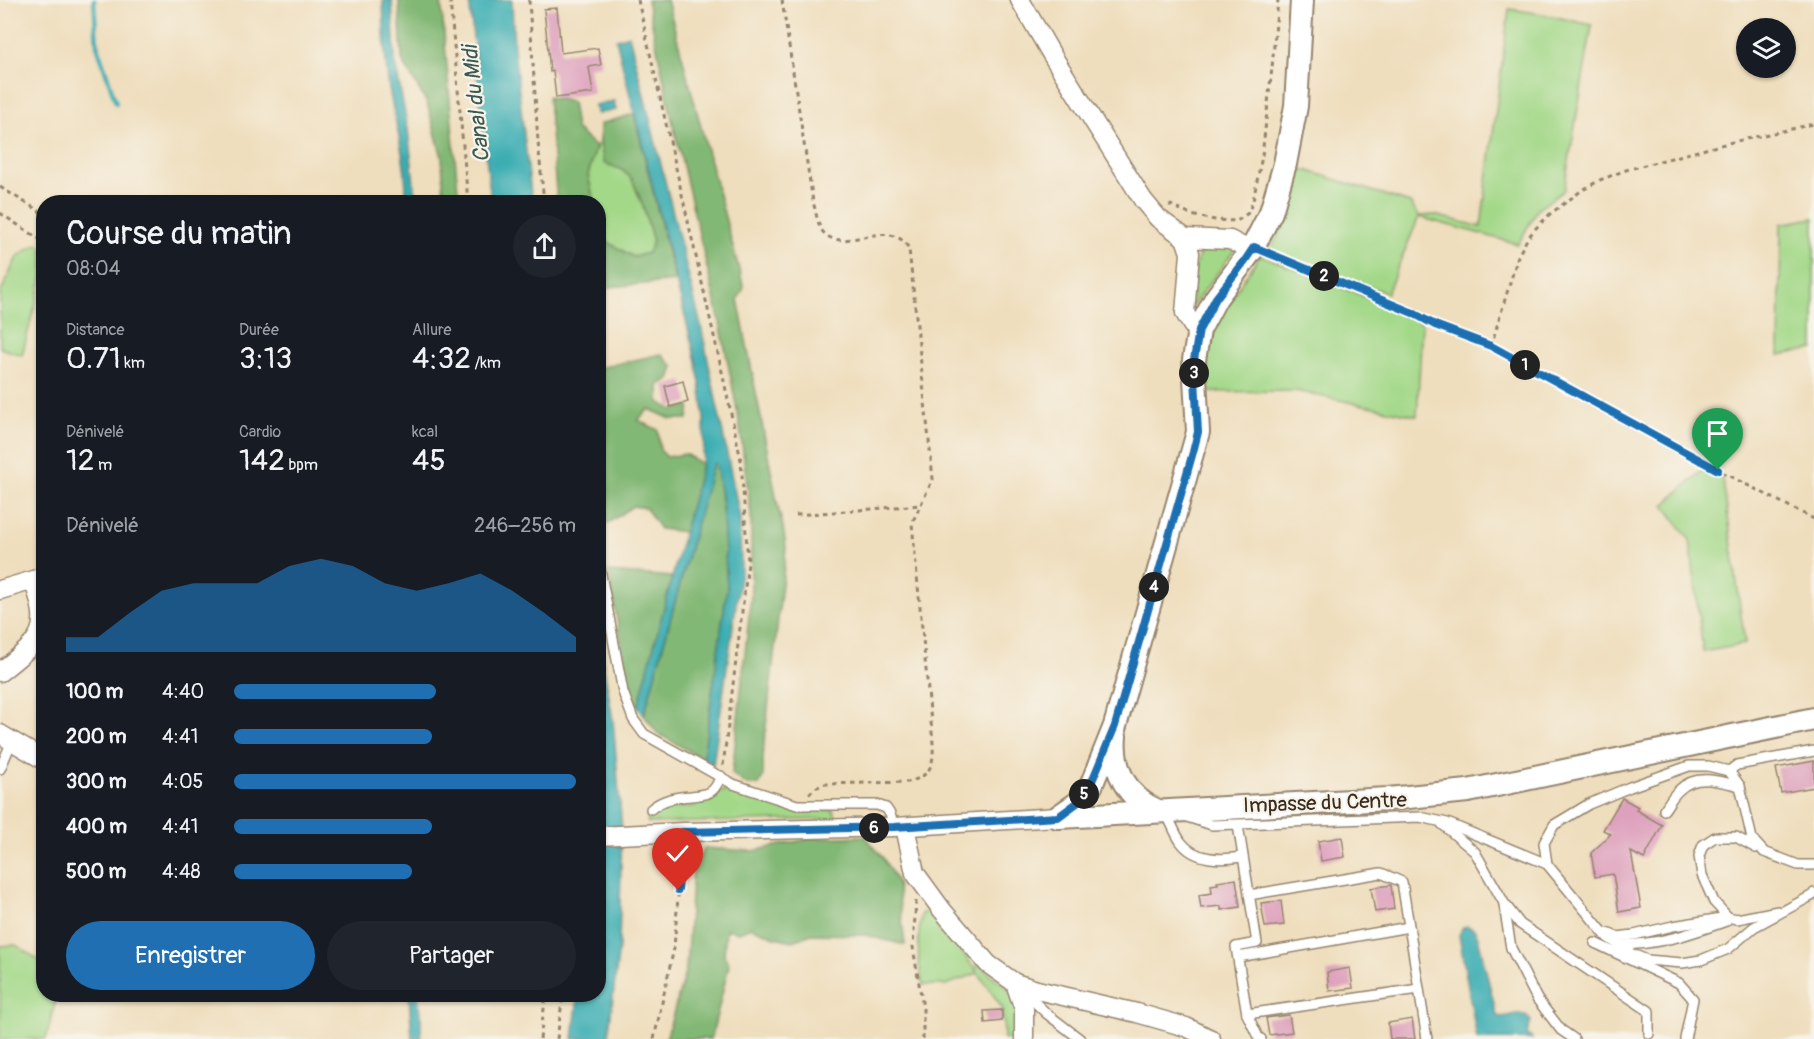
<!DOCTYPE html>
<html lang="fr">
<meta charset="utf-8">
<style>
:root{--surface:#171b24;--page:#20242c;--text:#f1f3f6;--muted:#9ea1a6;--accent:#1f6fb2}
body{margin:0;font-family:Pangolin,sans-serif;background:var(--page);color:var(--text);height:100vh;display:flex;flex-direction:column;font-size:22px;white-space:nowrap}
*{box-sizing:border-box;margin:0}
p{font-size:20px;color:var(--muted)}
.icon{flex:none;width:33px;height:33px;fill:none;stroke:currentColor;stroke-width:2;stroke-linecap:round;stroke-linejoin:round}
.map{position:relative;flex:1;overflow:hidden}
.sheet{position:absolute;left:36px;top:195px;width:570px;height:807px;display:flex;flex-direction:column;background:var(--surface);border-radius:24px;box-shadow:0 2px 4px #0004}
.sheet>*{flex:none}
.fabs{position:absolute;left:1736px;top:18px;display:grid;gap:12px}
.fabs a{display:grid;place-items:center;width:60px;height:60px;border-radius:50%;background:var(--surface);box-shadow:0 2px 4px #0004;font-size:30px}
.pin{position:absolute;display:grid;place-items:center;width:51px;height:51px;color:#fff;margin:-62px -26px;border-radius:50% 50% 50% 0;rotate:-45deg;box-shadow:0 0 6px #0007}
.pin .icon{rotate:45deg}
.km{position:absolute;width:30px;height:30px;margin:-15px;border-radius:50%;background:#222;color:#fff;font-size:16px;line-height:30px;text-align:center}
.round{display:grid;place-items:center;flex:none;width:63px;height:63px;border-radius:32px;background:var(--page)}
.head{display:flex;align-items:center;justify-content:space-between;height:102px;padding:0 30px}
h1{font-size:33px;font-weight:600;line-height:45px}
.stats{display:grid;grid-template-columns:repeat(3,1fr);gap:9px;height:102px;padding:6px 30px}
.stats div{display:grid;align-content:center}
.stats b{font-size:30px;font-weight:600}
.stats small{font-size:16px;font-weight:400}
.stats p{font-size:16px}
.chart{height:168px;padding:12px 30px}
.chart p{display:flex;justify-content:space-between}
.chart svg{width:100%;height:108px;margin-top:6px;fill:var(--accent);opacity:.7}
.button{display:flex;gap:12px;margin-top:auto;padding:12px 30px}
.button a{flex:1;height:69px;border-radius:36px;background:var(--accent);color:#fff;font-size:24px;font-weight:600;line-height:69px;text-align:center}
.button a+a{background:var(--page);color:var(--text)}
ul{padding:0 30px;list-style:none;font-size:20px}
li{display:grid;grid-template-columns:96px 72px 1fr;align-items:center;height:45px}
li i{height:15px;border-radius:8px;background:var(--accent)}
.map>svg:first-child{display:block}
.green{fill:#a3d888;stroke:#6f8153;stroke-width:1.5}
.forest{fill:#82b874;stroke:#5e7149;stroke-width:1.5}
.water{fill:#3badb3;stroke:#3b6c68;stroke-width:1.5}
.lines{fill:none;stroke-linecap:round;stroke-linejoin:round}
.stream{stroke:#3badb3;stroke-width:4.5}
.building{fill:#dea1bd}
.service-casing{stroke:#95846e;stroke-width:12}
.minor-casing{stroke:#95846e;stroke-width:21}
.tertiary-casing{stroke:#95846e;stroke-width:26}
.path{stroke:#95846e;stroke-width:3;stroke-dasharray:4.5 4.5;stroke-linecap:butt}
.service{stroke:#fff;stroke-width:9}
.minor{stroke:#fff;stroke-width:18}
.tertiary{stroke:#fff;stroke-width:22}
.route-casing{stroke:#fff;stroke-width:12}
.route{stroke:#1f6fb2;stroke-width:8}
.labels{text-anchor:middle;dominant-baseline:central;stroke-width:4.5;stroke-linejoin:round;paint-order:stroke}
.street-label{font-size:21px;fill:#3b2a1e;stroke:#f7f3e8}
.water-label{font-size:22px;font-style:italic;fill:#3b5852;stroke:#f7f3e8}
</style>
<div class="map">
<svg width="1814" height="1039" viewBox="0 0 1814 1039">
<rect width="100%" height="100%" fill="#f7f3e8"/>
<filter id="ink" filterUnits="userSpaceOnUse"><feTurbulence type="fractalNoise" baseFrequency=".0167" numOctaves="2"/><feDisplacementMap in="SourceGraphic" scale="12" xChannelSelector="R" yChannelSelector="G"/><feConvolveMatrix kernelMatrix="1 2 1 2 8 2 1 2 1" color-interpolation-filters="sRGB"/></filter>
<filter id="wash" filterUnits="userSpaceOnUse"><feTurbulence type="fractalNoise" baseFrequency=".008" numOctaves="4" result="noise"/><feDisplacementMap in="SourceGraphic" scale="24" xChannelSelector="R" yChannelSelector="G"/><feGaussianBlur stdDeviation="1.35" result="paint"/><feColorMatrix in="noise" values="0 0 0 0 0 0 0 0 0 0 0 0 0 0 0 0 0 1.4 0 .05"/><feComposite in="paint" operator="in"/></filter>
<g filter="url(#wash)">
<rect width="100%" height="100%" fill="#efdebd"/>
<g class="green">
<polygon points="1509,9 1543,14 1592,25 1564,190 1538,209 1518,244 1419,217 1387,293 1269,252 1284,224 1302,169 1410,203 1419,216 1435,215 1481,227"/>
<polygon points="600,141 604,162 622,170 632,179 643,206 653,241 648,253 633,257 601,238 599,225 598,202 594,202 588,175 596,147"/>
<polygon points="1814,218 1814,349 1779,355 1781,224"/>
<polygon points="36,244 43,247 43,276 22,355 0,348 0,294 17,257"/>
<path d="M1207,245L1237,247L1191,308C1193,288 1191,258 1207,245Z"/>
<polygon points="1260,255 1409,314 1422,324 1417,416 1296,391 1208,392 1204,353 1209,331"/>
<polygon points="1706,467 1723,480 1745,644 1703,652 1690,540 1664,505"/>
<polygon points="721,791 739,792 793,808 833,810 837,819 648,823 647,816 660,810 694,806"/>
<path d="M932,910L976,971V963L1006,987L1018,1003L1020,1039H1004L1003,1009L978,973L946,985H923C917,960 917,939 922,913Z"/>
<polygon points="16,945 43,963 44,994 55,995 55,1003 46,1039 0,1039 0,946"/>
</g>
<g class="forest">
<polygon points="399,0 441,0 459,202 444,202 442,157 427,103 402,60"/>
<polygon points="647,0 667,0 744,288 738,299 778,507 783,527 786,548 763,753 763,776 759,785 747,785 732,774 751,597 751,515 739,420 720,322 673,124"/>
<polygon points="548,97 572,102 576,129 596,147 588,175 594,202 557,202"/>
<polygon points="634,114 675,281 599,288 599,225 601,238 633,257 648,253 653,241 643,206 632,179 622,170 604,163 600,141 600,124"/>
<polygon points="661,354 674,367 670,379 659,385 659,402 673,410 690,406 688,419 671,419 649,409 638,420 658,430 660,450 667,457 685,454 702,464 684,532 660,529 646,508 633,506 605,525 598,498 598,438 600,436 598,435 598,368"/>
<polygon points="713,464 717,464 724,528 727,588 703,759 657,733 644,715"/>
<polygon points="609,572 672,577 638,707 629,691"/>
<polygon points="865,836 883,858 897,882 905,945 865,935 811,934 793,941 775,937 751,927 739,932 726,929 724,955 729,965 711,1039 666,1039 686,969 693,867 705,848 753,851 812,838"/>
</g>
<g class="water">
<path d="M383,0H392L395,62L408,129L416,202H406C407,161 396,128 389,88C384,59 384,29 383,0Z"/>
<polygon points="469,0 512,0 514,49 532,202 491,202"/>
<path d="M629,35L701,326L740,517L741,571L713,764L703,759L727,588L722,502L716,464H713L644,715L638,707L702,464C707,428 703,396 696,361L616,39Z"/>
<polygon points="614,101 616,110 597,114 594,105"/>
<polygon points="599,641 613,720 622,830 619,947 608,1039 573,1039 578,995 598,994"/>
<path d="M1466,926L1474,929L1478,937L1497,1016C1511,1020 1518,1006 1531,1021L1527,1034L1532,1039H1477L1459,935L1462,929Z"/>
<polygon points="409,995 418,995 421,1018 421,1039 412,1039"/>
</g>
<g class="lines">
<polyline class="stream" points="94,0 97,45 116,103"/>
</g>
<g id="blocks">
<g class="building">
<polygon points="557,8 561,53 598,48 601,65 589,67 593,93 556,98 553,71 550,72 544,9"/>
<polygon points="683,381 688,402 670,407 665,386"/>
<polygon points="1814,761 1814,787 1781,793 1776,768"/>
<polygon points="1622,798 1638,807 1636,810 1662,825 1644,859 1631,852 1641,908 1619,912 1613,874 1595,877 1591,853 1611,834 1603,830"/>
<polygon points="1342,837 1345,857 1321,861 1318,841"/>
<polygon points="1236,879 1240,907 1221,910 1221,906 1201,908 1199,895 1212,893 1211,885 1218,884 1217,882"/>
<polygon points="1391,885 1394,909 1375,912 1371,888"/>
<polygon points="1281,901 1284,925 1265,927 1261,903"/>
<polygon points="1350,968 1353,988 1329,991 1327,972"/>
<polygon points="1002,1010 1002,1021 985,1023 984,1011"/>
<polygon points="1289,1015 1292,1032 1269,1035 1266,1018"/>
<polygon points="1412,1019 1415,1039 1390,1039 1388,1023"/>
</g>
</g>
</g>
<g filter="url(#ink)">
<use href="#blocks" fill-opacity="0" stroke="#95846e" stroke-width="1.5"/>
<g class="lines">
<defs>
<g id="service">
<polyline points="598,558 623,692 633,719 644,734 733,784 797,805 877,805 886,808 890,814 894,827"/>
<polyline points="0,769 12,741"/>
<polyline points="1729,771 1737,765 1814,751"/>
<path d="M651,809C663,799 676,797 691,796C698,795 705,795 710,792C716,789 718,782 721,776"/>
<path d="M1664,810C1669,803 1673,795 1679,790C1696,773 1719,781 1740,786"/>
<path d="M1166,813C1171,822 1175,834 1181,842C1195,861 1221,860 1242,857"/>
<polyline points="1187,817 1212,825 1420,817 1447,823 1547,864"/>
<polyline points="1442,824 1475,852 1504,903 1520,924 1649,1011 1649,1034"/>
<polyline points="1238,825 1257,943 1236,947 1247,1014 1258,1037 1261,1039"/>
<polyline points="1756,848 1736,837 1715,837 1703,845 1699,856 1702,875 1714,902 1728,917 1737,919 1778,911"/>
<polyline points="1814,865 1798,865 1764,852 1752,839 1740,786 1729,771 1708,766 1689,766 1630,787 1589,804 1554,825 1544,843 1547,864 1607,937 1632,954 1647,960 1682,963 1701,960 1728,949 1754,927 1813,895 1814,893"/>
<polyline points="1249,895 1381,873 1402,882 1427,1039"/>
<polyline points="1504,905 1511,948 1537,999 1561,1030 1574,1039"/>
<polyline points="1607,933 1617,937 1634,935 1673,926 1728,917"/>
<polyline points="1595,943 1679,983 1693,999 1685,1039"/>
<path d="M1618,945C1658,945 1690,934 1726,921"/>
<polyline points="1238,957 1409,927"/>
<polyline points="1022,990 1046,1013 1080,1039"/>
<polyline points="1247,1014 1419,989"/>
</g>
<g id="minor">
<polyline points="1020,0 1052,55 1143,200 1158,218 1185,238"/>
<polyline points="1199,330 1192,325 1185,313 1190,253 1185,238 1230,240 1251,251"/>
<polyline points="0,590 44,577"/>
<path d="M0,672C40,640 53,633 33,580"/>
<polyline points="0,734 44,760"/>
<polyline points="905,827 915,873 942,910 988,964 1015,983 1037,990 1137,1013 1186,1027 1211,1039"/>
<polyline points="598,836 683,832 894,827 1058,817"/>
<polyline points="1015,983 1024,1009 1024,1039"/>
</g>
<g id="tertiary">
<path d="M1115,736C1112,769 1127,799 1158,811"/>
<polyline points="1058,817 1078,803 1091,786 1115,726 1198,432 1194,360 1199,330 1216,298 1251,251 1271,212 1285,164 1296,106 1302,0"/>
<polyline points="1059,817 1388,799 1468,791 1814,719"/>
</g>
</defs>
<use href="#service" class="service-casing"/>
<use href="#minor" class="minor-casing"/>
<use href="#tertiary" class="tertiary-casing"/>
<g class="path">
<polyline points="450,0 468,202"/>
<polyline points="529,0 538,142 544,202"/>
<polyline points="638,0 721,367 741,460 748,563 723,766"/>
<path d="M782,0L813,202C816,211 817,222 821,229C838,259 890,213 909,249L933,479L912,523L933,743C934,765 931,776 908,782L825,784L815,788L809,794"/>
<polyline points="0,187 44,214"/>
<polyline points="1170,207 1171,205 1191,215 1215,220 1237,221 1248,213 1253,201 1262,156 1272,68 1278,0"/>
<polyline points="0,213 44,242"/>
<polyline points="1269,253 1413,313 1435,325 1491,346 1718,470 1814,519"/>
<polyline points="1491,346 1518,256 1527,239 1536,228 1550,214 1581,191 1600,180 1626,170 1728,143 1814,124"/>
<polyline points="796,515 921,505"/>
<polyline points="916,901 913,947 923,1008 923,1039"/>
<polyline points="540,1039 546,994"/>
<polyline points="557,1039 563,994"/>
<polyline points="654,1039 674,948 682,846"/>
</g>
<use href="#service" class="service"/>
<use href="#minor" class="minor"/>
<use href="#tertiary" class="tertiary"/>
</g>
</g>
<g class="lines" filter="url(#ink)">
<defs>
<polyline id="route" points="678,890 683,832 894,827 1058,817 1077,803 1090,786 1115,726 1193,452 1198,432 1194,360 1199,330 1216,298 1244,262 1254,247 1413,313 1435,325 1491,346 1718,470"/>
</defs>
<use href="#route" class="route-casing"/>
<use href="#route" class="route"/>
</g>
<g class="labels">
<g class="street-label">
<text transform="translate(1325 803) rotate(-2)">Impasse du Centre</text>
</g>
<g class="water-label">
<text transform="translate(476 104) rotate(-96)">Canal du Midi</text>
</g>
</g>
</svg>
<div class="fabs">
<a><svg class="icon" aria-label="layers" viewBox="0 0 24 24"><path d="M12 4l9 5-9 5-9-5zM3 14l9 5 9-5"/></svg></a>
</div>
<div class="pin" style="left:1718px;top:470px;background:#1e9e55"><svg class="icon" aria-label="arrive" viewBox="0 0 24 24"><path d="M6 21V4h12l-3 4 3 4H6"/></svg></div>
<div class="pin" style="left:678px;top:890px;background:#d93025"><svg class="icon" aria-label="check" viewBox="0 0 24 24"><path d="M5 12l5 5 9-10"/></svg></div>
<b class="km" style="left:1525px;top:365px">1</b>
<b class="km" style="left:1324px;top:276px">2</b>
<b class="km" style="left:1194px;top:373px">3</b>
<b class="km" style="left:1154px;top:587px">4</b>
<b class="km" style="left:1084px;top:794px">5</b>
<b class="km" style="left:874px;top:828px">6</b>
<section class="sheet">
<div class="head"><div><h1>Course du matin</h1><p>08:04</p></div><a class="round"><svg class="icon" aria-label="share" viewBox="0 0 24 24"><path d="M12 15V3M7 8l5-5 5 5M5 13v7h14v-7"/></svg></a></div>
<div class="stats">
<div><p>Distance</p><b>0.71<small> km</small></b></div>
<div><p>Durée</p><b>3:13</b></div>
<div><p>Allure</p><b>4:32<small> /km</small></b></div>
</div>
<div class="stats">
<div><p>Dénivelé</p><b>12<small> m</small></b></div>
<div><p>Cardio</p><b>142<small> bpm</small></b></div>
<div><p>kcal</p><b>45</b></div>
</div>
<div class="chart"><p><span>Dénivelé</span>246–256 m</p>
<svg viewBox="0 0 160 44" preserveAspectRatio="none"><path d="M0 44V38L10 38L20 28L30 19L40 16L50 16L60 16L70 9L80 6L90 9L100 16L110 19L120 16L130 12L140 19L150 28L160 38V44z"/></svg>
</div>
<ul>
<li><b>100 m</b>4:40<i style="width:59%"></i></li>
<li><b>200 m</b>4:41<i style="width:58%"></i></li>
<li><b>300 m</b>4:05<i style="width:100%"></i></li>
<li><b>400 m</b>4:41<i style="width:58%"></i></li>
<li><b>500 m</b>4:48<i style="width:52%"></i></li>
</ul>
<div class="button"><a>Enregistrer</a><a>Partager</a></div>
</section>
</div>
